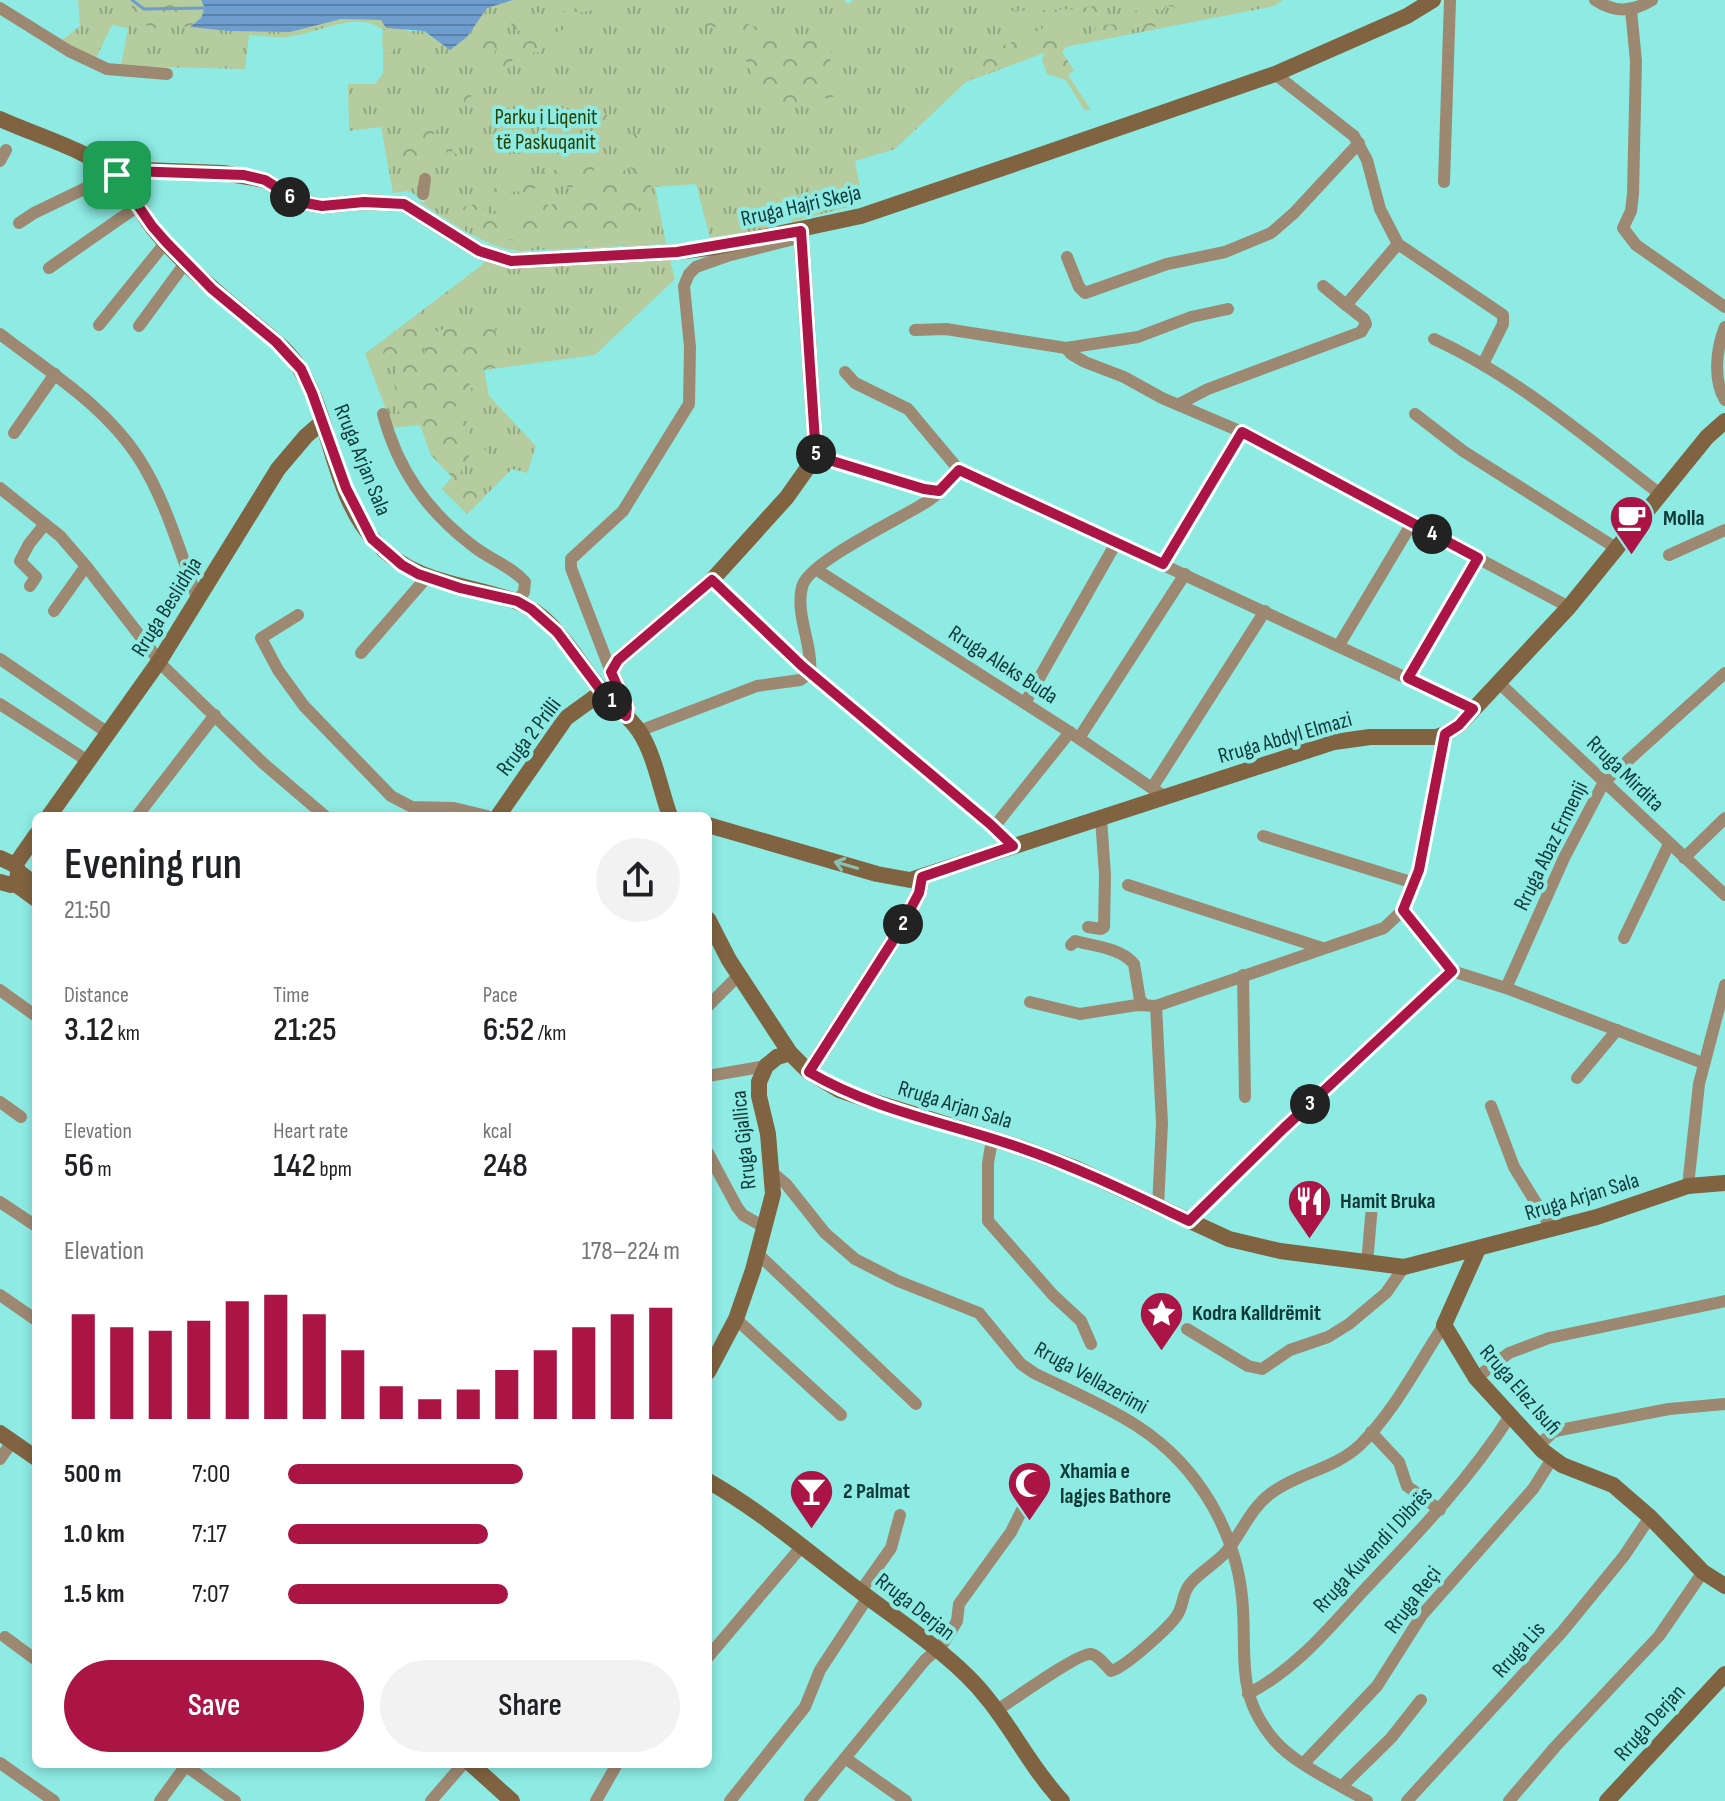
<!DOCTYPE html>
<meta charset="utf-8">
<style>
:root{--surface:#fff;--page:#f2f2f2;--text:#202124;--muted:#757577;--accent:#aa1546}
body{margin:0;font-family:"Sofia Sans Condensed",sans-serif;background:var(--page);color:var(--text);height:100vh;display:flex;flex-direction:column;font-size:30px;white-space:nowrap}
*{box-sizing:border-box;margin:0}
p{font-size:26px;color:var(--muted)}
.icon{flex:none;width:44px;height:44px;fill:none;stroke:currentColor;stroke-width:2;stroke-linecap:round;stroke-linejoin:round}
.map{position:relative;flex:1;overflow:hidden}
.details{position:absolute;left:32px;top:812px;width:680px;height:956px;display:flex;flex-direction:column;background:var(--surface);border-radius:12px;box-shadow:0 4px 12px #0003}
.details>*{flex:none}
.pin{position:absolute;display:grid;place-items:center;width:68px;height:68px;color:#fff;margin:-34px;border-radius:16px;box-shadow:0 4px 12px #0006}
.km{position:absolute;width:40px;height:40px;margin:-20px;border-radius:50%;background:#222;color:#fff;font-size:22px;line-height:40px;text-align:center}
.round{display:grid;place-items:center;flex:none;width:84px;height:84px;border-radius:42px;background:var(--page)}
.head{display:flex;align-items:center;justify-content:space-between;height:136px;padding:0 32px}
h1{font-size:44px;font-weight:600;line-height:60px}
.figures{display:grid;grid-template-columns:repeat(3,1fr);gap:12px;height:136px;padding:8px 32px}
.figures div{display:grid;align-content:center}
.figures b{font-size:34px;font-weight:600}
.figures small{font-size:22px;font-weight:400}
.figures p{font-size:22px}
.chart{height:224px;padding:16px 32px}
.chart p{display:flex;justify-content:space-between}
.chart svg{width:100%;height:144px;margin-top:8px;stroke:var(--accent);stroke-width:6}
.primary-button{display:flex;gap:16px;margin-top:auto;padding:16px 32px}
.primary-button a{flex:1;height:92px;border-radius:48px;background:var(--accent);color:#fff;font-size:32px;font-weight:600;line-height:92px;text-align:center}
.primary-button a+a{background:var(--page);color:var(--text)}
ul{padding:0 32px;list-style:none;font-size:26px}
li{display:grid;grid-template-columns:128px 96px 1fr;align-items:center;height:60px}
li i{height:20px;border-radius:10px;background:var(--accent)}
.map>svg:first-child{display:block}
.grass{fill:url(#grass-tufts)}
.forest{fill:url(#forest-crowns)}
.water{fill:url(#water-rules)}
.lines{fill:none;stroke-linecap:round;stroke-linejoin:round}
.stream{stroke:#6f9dcd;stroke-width:3}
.street{stroke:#9d8972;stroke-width:12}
.secondary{stroke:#806341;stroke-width:16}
.oneway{stroke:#89c2b3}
.route-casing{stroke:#fff;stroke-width:16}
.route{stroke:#aa1546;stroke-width:10}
.labels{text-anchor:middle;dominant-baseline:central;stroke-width:8;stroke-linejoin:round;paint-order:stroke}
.park-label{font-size:22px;fill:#294200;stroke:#8debe4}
.street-label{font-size:22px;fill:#103937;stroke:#8debe4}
.poi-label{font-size:22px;font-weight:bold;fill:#103937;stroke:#8debe4;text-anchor:start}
</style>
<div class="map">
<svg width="1725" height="1801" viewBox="0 0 1725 1801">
<defs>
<pattern id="grass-tufts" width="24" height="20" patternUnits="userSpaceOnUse" patternTransform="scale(2)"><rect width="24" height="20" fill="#b4cc9e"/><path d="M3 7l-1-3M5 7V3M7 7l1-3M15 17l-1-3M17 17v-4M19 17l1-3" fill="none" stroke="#91a782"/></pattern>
<pattern id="forest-crowns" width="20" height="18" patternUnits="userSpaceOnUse" patternTransform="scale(2)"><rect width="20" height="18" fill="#b4cc9e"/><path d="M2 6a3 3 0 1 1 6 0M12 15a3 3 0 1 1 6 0" fill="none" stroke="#91a782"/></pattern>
<pattern id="water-rules" width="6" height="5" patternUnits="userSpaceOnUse" patternTransform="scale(2)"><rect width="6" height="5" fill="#6f9dcd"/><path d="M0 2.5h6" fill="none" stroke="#5a81a7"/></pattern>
</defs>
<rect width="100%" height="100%" fill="#8debe4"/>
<g class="grass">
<path d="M78,0H201L191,27L228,31L290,32L341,19L381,20L408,31H423L450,50L467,37L487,7L513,0H844L848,4L853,0H1283L1274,6L1055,49L966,82L895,149L855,161L863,203L792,222L786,203L763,209L769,229L710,238L696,184L655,187L666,244L518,251C482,246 450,221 419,202H426L409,191L393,193L381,127L349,131L348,84H375L383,73V30C357,9 316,35 286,37C274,38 261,35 249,35L245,69L121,66L128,28L112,25L96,58L61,41L80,26Z"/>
<polygon points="669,257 675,279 595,355 484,370 489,396 536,446 527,473 512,469 467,514 442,489 452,477 431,455 420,424 393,428 365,354 483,264 487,259"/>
</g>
<g class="forest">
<polygon points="128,0 201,0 205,8 201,18 190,27 171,25 165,22 152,30 143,22 136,26 131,16 132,5 127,1"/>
<polygon points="1146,0 1182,0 1176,8 1167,5 1164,11 1152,8"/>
<path d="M1103,4L1105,8L1101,15H1092L1084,20L1057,24C1042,14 1024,25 1008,14L1011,11L1080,9Z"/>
<polygon points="585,6 598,9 563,16 518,31 512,26 510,19 527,20 537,12 544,16"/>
<polygon points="1139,9 1166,23 1147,29 1138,27 1127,32 1102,32 1091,41 1088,38 1099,25 1124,24 1131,19 1133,12"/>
<path d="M689,16L732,20L781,33L837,40L829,57L841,81L835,96L827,99L823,96L804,107L773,100C767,87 756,80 750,69C741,51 744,46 730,29L693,24L686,20Z"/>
<path d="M488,17L497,18C503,39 495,54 485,72L480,73L469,101L464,104C464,87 476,75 480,61C482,55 482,47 482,41L477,34L481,24Z"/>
<path d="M580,24L584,25L582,30L558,38L554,45L540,46V53L534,52L531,55L528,50C513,54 511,63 504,74L498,72L514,46Z"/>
<polygon points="1048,26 1055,36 1069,31 1073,38 1062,52 1074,70 1068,75 1091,110 1084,110 1066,80 1047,74 1042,60 1045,52 972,79 965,63"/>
<polygon points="383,29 406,35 390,54 385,52 382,44"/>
<polygon points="430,97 442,113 443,121 426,145 417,176 396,160 402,153 399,143 407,139 408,134 414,133 416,124 424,118 424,105"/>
<path d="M605,114L608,116C601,126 581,132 568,131L565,127L591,122Z"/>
<polygon points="635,133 640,140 639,146 648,172 657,212 647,210 646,201 637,200 638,194 642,192 641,186 636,184 636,178 632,176 634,172 630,167 634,160 633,154 619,149 617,143 630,138 629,134"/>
<polygon points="451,136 456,137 452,151 461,158 467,155 472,158 457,170 437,160 440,157 444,158 447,149 444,143"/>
<path d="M591,159L594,162V172L571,188L556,182L547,186L540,183L528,195L518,191L511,192C505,201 508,209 494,211L487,203L486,191Z"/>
<path d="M615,162L625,170L630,198L642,216L638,232L516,241L474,230L458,211C471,201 481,203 491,215L514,213L529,203L551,205L561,199L582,193L601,176L605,166Z"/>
<path d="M409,321L415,324L423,346L420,350L425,353V347L430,343L429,340L434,329L438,332L449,325C466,328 478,319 495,326L498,362L495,368L466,371L472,393L465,398L456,394L453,400L458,404L454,408C460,417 468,419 471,430H465C475,437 483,446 489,456V463L469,453V458L462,466L460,476L469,481L483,498L467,514L442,489L452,477L431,455L420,425L401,427L405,416L398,411L399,404L395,400L396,394L393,376L402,361L386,351L379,359L365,354Z"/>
</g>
<polygon class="water" points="201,0 513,0 487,8 467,37 450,50 424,31 386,28 381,20 341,19 290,32 228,31 190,27 201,18 205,8"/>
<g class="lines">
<polyline class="stream" points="132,0 144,9 205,8"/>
<g class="street">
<path d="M1595,0C1615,13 1632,12 1652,0"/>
<polyline points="0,8 69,51 107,69 167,74"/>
<polyline points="1631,10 1636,61 1633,194 1631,211 1623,228 1636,245 1725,307"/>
<polyline points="1275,74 1354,136 1367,160 1380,209 1398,244 1503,315 1503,324 1483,364"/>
<polyline points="0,161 6,150"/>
<polyline points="1444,182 1450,0"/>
<polyline points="423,194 425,179"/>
<polyline points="19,223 34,213 88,187 138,206"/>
<polyline points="1067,257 1079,287 1085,293 1167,264 1225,252 1271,233 1294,213 1359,143"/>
<polyline points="49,268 138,206"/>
<polyline points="1323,286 1346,305"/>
<polyline points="99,325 166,242"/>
<polyline points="139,326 186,262"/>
<path d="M1725,327C1716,349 1713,380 1725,400"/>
<polyline points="915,330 946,329 1066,348 1138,337 1191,317 1228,309"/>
<path d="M0,334C49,372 103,404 138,457C166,500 180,553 198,600"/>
<path d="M1434,339C1517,377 1588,439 1660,494"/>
<polyline points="1066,348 1071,354 1085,362 1124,377 1162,398 1242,432 1569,607"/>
<polyline points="845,372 855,383 908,409 959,470 1473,709"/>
<polyline points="1179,404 1208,389 1361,332 1366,324 1364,319 1346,305 1398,244"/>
<path d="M383,414C398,470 427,511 473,546C489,559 511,566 525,582L524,592L517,601"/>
<polyline points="1415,414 1463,451 1616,548"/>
<polyline points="14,433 55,374"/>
<polyline points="816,456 924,489 939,491"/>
<polyline points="0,488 60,536 86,566 164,667 264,764 325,816"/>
<polyline points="1669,555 1725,530"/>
<polyline points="1163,564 1242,432"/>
<polyline points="817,570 1065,729 1165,797"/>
<polyline points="712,580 802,666 990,824 1013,846"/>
<polyline points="30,586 36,577 20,561 29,544 45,524"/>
<polyline points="54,611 86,566"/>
<polyline points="298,615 261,638 278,670 304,706 391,796 412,807 454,808 487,816"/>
<polyline points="1339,645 1412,523"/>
<polyline points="361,653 427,577"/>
<polyline points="0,659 108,733"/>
<polyline points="611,672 571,568 571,559 623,511 689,404 690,347 684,286 689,274 696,267 727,256 802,237"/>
<polyline points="1408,678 1478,558"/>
<polyline points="1498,682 1725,895"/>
<polyline points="1025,703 1116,543"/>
<polyline points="0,704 88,761"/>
<path d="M639,731L757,686L800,680L810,673C813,645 795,615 802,587C807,562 904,517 928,501C940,493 951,481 959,470"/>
<polyline points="1079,738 1185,574"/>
<polyline points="1152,788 1265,611"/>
<polyline points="137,816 215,715"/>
<polyline points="994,827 1070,732"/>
<polyline points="1263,836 1414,883"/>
<polyline points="1684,858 1725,818"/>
<polyline points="1128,885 1322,948"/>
<polyline points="1403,910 1452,971 1506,988 1703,1063"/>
<polyline points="1088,927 1101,929 1104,927 1105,875 1101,818"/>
<polyline points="1624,938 1669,844"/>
<path d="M1071,945L1075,941C1094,946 1121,948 1134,964L1140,1000L1145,1005"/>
<polyline points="1243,975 1245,1097"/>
<polyline points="1506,988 1564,858 1604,782 1725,673"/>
<polyline points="0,990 36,1016"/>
<polyline points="1030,1002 1080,1014 1137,1005 1156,1006 1384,928 1403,910 1419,870 1445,734"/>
<polyline points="708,1006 739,975"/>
<polyline points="1156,1006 1162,1123 1158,1207"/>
<polyline points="708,1076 766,1066"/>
<polyline points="1577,1078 1617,1030"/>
<polyline points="0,1102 21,1117"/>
<polyline points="1491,1106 1514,1167 1552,1229"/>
<polyline points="992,1140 988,1163 988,1221 1053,1295 1081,1321 1091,1344"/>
<polyline points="708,1153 737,1207 743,1215 764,1227"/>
<path d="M773,1173L786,1184L825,1233L855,1259L898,1281L979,1313L1021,1364L1034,1373C1068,1390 1105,1405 1137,1426C1199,1466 1239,1535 1243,1609C1246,1662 1237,1697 1275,1741C1296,1765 1339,1784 1367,1801"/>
<polyline points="1688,1186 1699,1084 1725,985"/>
<polyline points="0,1202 36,1226"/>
<polyline points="1189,1221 1284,1128 1452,971"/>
<polyline points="758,1254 916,1404"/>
<polyline points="1367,1264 1372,1205 1381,1200 1416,1202"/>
<polyline points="0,1295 36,1320"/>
<polyline points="736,1319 841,1415"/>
<polyline points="1187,1329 1248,1366 1262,1369 1290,1350 1328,1337 1349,1324 1386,1293 1404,1267"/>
<polyline points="1476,1378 1509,1353 1549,1338 1725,1301"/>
<polyline points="1371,1432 1399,1462 1407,1486 1440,1510"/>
<polyline points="1538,1446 1553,1432 1560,1430 1669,1409 1725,1404"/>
<polyline points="0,1459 12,1442"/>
<polyline points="860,1592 891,1548 900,1515"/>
<polyline points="5,1637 36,1660"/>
<polyline points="708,1657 802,1546"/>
<path d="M1248,1694C1297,1668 1328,1629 1365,1589C1418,1533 1469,1480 1510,1416"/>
<path d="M996,1711C1010,1702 1079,1652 1091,1654C1098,1655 1106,1666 1111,1671C1124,1668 1173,1625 1179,1612C1184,1602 1182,1594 1190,1584C1200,1572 1215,1564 1226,1552C1241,1534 1251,1508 1270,1494C1297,1473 1335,1469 1360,1445C1394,1412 1418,1364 1444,1325"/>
<polyline points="845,1758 906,1801"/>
<polyline points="0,1763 54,1801"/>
<polyline points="1304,1763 1377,1686 1422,1615 1533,1489 1552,1459"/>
<polyline points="186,1766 235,1801"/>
<polyline points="1342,1786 1391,1738 1421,1700"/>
<polyline points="160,1801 187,1764"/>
<polyline points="431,1801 463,1764"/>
<polyline points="596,1801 617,1764"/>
<polyline points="730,1801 805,1707 820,1670 868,1597"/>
<polyline points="810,1801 925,1660 941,1646 950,1633 957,1621 959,1604 1011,1532 1025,1504"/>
<polyline points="1407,1801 1562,1632 1624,1556 1650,1517"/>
<polyline points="1509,1801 1555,1747 1659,1636 1703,1572"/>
</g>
<g class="secondary">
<path d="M0,119C35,135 84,149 115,173C131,186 139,210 152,227C177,258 209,286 239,311C261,330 289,348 303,374C332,426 333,494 374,540C412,584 464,583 515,601C555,615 576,661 602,691C613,705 629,716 639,731C655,755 660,789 670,816"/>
<polyline points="117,175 145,170 223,173 265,180 300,202 322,206 364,202 404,204 479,251 511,261 677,252 716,247 861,216 1023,161 1275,74 1407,16 1433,0"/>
<polyline points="626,713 627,708 611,672 618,660 712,580 787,497 816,456 801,231"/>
<polyline points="49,816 160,660 278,469 306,436 321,423"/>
<polyline points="498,816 566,718 602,692"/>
<polyline points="708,825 877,874 910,880 1334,742 1370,737 1436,737 1445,734 1459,725 1569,607 1707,437 1725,421"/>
<polyline points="0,858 15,865 19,872 16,881 11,885 0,882"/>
<polyline points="15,865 36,835"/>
<polyline points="19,872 36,885"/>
<polyline points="14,883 36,899"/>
<polyline points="708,919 729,960 790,1053 809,1072 839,1090 865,1099 1019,1147 1075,1168 1229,1239 1280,1251 1404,1267 1597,1217 1688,1186 1725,1183"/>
<polyline points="809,1072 896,936 919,893 922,877"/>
<polyline points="1478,1249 1444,1325 1476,1378 1543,1451 1562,1465 1613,1485 1650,1517 1703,1572 1725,1586"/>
<polyline points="708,1372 736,1319 753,1270 773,1194 768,1134 759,1096 759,1082 766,1066 777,1057 790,1053"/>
<polyline points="0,1433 36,1458"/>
<path d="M708,1481C763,1512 810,1554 861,1592C900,1622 957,1659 987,1698C1014,1731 1032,1769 1062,1801"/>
<polyline points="471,1764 512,1801"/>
<polyline points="1607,1801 1725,1674"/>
</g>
</g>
<defs><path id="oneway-shaft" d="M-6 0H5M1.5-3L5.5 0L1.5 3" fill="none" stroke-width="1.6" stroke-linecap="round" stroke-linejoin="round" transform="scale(2)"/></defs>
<use class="oneway" href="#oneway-shaft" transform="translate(846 865) rotate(-164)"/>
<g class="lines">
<defs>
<path id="route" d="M130,171L244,175L265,180L300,202L322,206L364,202L404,204L479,251L511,261L677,252L801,231L816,456L924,489L939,491L959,470L1163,564L1242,432L1478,558L1408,678L1473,709L1459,725L1445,734L1419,870L1403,910L1452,971L1284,1128L1189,1221C1134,1195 1079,1168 1021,1148C950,1123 875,1111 809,1072L896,936L919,893L922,877L1013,846L990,824L802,666L712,580L618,660L611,672L627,708L626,716L602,692L557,632L531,609L517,601L460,588L418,574L402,565L372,539L346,488L312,393L301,369L276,342L212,289L166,242L152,226L117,175Z"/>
</defs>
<use href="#route" class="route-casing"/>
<use href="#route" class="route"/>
</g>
<defs>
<symbol id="cafe-pin" viewBox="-11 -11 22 30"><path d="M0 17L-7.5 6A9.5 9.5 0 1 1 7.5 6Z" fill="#aa1546" stroke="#8debe4"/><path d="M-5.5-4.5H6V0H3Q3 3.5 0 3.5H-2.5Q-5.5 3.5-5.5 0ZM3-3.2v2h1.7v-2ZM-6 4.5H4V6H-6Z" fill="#fff"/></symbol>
<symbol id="restaurant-pin" viewBox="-11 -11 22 30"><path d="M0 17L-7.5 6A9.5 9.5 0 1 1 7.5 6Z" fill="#aa1546" stroke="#8debe4"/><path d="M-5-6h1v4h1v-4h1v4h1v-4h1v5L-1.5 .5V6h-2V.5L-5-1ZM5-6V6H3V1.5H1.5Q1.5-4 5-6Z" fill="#fff"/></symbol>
<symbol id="sight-pin" viewBox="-11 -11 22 30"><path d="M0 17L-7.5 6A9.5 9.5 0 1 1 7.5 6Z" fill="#aa1546" stroke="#8debe4"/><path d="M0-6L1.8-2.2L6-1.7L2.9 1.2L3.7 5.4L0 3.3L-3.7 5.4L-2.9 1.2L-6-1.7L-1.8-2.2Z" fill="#fff"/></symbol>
<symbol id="mosque-pin" viewBox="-11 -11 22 30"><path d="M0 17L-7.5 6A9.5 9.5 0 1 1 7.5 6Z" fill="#aa1546" stroke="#8debe4"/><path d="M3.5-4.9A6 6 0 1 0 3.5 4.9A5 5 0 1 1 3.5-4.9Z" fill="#fff"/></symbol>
<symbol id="bar-pin" viewBox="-11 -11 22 30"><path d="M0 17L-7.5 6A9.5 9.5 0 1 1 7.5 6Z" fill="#aa1546" stroke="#8debe4"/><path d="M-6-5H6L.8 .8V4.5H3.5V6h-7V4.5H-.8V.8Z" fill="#fff"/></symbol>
</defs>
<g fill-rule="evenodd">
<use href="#cafe-pin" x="1606" y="492" width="51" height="69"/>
<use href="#restaurant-pin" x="1284" y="1176" width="51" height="69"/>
<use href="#sight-pin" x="1136" y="1288" width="51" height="69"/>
<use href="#mosque-pin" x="1004" y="1458" width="51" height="69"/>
<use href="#bar-pin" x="786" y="1466" width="51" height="69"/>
</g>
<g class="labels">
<g class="park-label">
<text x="546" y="117">Parku i Liqenit<tspan x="546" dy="25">të Paskuqanit</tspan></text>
</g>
<g class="street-label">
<text transform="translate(801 206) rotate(-13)">Rruga Hajri Skeja</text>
<text transform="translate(362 460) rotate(68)">Rruga Arjan Sala</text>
<text transform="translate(167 607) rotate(-58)">Rruga Beslidhja</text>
<text transform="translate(1003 665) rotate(33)">Rruga Aleks Buda</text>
<text transform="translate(529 737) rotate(-53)">Rruga 2 Prilli</text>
<text transform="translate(1285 738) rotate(-16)">Rruga Abdyl Elmazi</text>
<text transform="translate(1625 774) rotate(44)">Rruga Mirdita</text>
<text transform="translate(1551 846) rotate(-64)">Rruga Abaz Ermenji</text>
<text transform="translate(955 1105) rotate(17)">Rruga Arjan Sala</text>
<text transform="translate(744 1140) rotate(-96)">Rruga Gjallica</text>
<text transform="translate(1582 1197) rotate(-17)">Rruga Arjan Sala</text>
<text transform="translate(1091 1378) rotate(29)">Rruga Vellazerimi</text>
<text transform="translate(1520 1390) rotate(49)">Rruga Elez Isufi</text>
<text transform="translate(1373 1550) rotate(-47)">Rruga Kuvendi I Dibrës</text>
<text transform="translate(1413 1600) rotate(-53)">Rruga Reçi</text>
<text transform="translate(915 1607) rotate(38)">Rruga Derjan</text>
<text transform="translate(1519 1650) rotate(-48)">Rruga Lis</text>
<text transform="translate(1650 1723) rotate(-48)">Rruga Derjan</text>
</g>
<g class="poi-label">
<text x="1663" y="518">Molla</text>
<text x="1340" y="1201">Hamit Bruka</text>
<text x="1192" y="1313">Kodra Kalldrëmit</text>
<text x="1060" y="1471">Xhamia e<tspan x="1060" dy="25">lagjes Bathore</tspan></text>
<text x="843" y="1491">2 Palmat</text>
</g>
</g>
</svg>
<div class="pin" style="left:117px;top:175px;background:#1e9e55"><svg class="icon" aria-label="arrive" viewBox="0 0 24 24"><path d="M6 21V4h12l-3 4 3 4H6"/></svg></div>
<b class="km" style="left:612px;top:701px">1</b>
<b class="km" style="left:903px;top:924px">2</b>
<b class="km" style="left:1310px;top:1104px">3</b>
<b class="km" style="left:1432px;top:534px">4</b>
<b class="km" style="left:816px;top:454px">5</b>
<b class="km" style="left:290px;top:197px">6</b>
<section class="details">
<div class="head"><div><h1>Evening run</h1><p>21:50</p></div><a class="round"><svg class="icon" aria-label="share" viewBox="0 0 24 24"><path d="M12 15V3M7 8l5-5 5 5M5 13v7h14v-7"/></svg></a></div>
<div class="figures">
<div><p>Distance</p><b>3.12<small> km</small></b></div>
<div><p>Time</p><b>21:25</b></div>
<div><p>Pace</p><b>6:52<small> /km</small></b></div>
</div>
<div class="figures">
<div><p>Elevation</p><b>56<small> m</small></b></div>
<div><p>Heart rate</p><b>142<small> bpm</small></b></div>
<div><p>kcal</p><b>248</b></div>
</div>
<div class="chart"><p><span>Elevation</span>178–224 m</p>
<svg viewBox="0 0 160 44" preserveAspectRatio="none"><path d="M5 44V12M15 44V16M25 44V17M35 44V14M45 44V8M55 44V6M65 44V12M75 44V23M85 44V34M95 44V38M105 44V35M115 44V29M125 44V23M135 44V16M145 44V12M155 44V10"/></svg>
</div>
<ul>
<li><b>500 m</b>7:00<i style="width:60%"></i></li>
<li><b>1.0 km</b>7:17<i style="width:51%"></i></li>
<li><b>1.5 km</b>7:07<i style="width:56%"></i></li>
</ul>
<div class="primary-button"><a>Save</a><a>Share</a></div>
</section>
</div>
